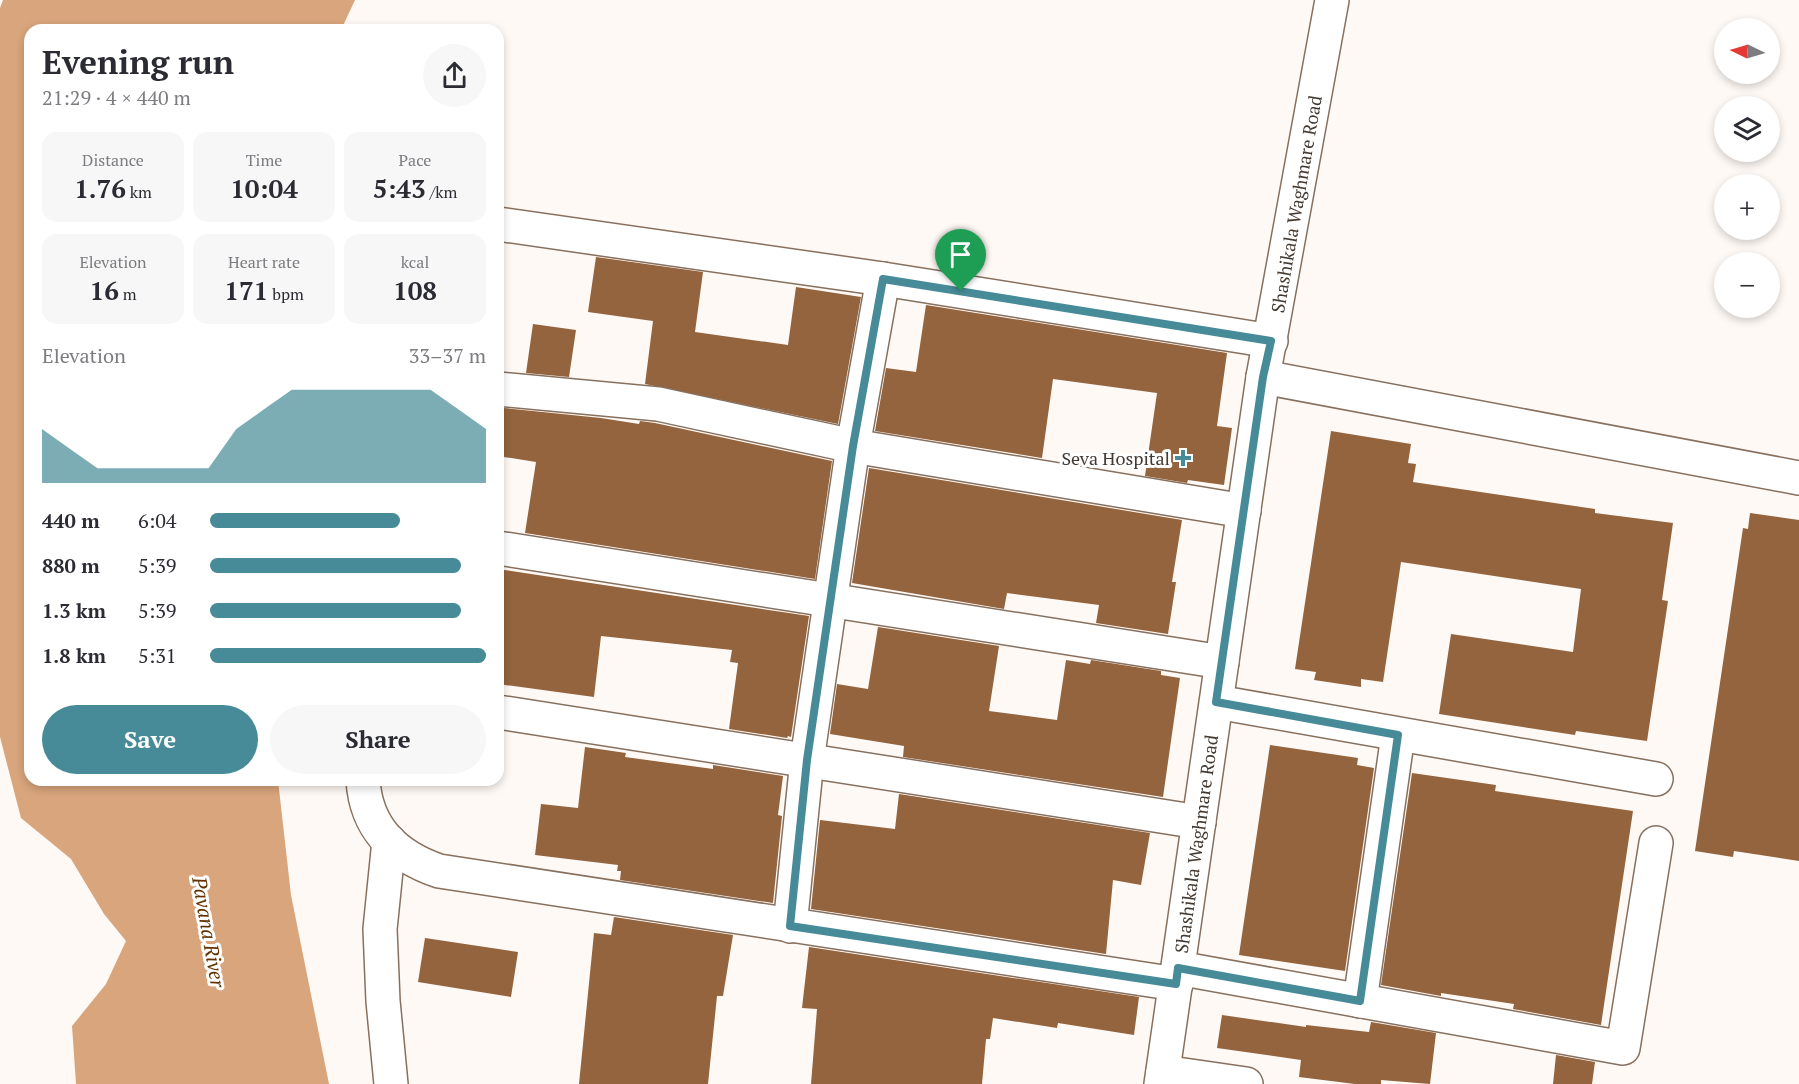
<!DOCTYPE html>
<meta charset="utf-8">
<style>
:root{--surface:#fff;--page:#f7f7f7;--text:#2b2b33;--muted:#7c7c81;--accent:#468b97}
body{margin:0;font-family:"PT Serif",serif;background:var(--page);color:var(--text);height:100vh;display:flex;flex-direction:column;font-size:22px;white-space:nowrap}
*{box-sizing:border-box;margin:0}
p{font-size:20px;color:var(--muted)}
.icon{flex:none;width:33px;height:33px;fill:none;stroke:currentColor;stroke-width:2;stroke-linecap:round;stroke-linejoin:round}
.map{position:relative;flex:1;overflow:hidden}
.details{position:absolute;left:24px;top:24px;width:480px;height:762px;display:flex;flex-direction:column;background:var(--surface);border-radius:18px;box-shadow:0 3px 9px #0003}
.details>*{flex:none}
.needle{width:39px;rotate:275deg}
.fabs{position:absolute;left:1714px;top:18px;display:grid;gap:12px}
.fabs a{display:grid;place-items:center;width:66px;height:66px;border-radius:50%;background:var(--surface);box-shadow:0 3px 9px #0003;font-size:30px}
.pin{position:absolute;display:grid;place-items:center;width:51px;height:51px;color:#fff;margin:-62px -26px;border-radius:50% 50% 50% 0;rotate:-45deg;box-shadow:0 0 6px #0007}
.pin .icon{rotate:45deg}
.round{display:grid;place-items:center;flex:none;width:63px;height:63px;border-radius:32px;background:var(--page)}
.headline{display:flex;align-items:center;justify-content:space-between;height:102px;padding:0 18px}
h1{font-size:33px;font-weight:700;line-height:45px}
.stats{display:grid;grid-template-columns:repeat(3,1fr);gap:9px;height:102px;padding:6px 18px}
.stats div{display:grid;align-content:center;border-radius:15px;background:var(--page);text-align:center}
.stats b{font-size:26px;font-weight:700}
.stats small{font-size:16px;font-weight:400}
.stats p{font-size:16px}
.chart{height:168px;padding:12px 18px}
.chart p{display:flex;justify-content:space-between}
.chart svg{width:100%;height:108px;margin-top:6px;fill:var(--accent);opacity:.7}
.cta{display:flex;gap:12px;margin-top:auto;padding:12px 18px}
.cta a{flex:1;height:69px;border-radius:36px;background:var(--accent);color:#fff;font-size:24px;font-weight:700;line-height:69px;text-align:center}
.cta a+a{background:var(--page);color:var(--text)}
ul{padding:0 18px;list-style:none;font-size:20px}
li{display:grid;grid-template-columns:96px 72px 1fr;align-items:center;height:45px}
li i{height:15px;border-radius:8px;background:var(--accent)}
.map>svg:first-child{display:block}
.water{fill:#d8a57c}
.building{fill:#93643d}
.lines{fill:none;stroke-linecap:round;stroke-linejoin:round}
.street-casing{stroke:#87705e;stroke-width:36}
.street{stroke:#fff;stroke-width:33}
.route-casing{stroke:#fff;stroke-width:12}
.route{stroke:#468b97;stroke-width:8}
.poi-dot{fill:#468b97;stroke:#fff;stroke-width:2}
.labels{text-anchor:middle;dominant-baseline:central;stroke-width:6;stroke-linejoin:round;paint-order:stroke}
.street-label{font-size:18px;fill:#433931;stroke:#fff}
.poi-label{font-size:18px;fill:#433931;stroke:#fff;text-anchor:end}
.water-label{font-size:20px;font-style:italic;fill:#623300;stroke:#fff}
</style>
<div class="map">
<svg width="1799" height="1084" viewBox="0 0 1799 1084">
<rect width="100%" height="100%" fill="#fff9f5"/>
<polygon class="water" points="3,0 355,0 341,30 30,30 30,780 278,780 291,895 329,1084 76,1084 72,1026 106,984 126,941 104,914 71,859 21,818 0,737 0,8"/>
<g class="building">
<polygon points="596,257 703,272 695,332 788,345 796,287 861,297 838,424 645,384 653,321 588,312"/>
<polygon points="926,305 1227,353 1217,426 1232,428 1224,485 1188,480 1187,483 1145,476 1157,393 1053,379 1042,458 875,431 886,368 916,372"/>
<polygon points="533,324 576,330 569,377 526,373"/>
<polygon points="504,408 601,418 639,424 640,421 655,423 832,461 815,579 525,533 536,462 498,456"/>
<polygon points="1331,431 1411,444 1408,463 1416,464 1413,482 1595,509 1595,513 1673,523 1662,600 1668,601 1647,741 1576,731 1575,735 1439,714 1451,634 1573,652 1581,589 1401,562 1383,682 1361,679 1361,687 1314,680 1316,672 1295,669"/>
<polygon points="869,468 1182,520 1172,582 1176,582 1168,634 1096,623 1099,605 1007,593 1004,609 852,583"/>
<polygon points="1750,513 1799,520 1799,861 1734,851 1733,857 1695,851 1743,528 1748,529"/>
<polygon points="498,569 809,616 791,737 788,736 787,738 729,729 738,663 730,662 732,650 601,636 594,697 498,684"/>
<polygon points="878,627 999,646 989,711 1057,720 1066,660 1090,664 1091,660 1161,671 1161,675 1180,678 1163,797 903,757 904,746 830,734 837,684 868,689"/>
<polygon points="1270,745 1358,758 1357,765 1374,768 1345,971 1239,955"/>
<polygon points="585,747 626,753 625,757 713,769 713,765 783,776 778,815 782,816 773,903 620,880 621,871 617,871 618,865 535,855 541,804 578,808"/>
<polygon points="1412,773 1496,785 1495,791 1633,811 1601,1025 1513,1009 1514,1004 1441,993 1441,996 1381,985"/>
<polygon points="899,794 1150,833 1141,885 1113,880 1106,954 811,909 820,820 895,829"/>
<polygon points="614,917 733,935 723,996 717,996 708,1084 579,1084 594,933 611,935"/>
<polygon points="425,938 518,952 511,997 418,982"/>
<polygon points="809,947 1139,997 1134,1035 1058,1023 1057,1028 993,1018 990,1039 986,1039 982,1084 811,1084 817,1009 802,1008"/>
<polygon points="1222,1015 1306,1027 1306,1025 1369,1032 1371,1022 1436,1033 1430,1084 1381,1080 1381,1084 1355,1084 1299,1077 1301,1060 1217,1048"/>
<polygon points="1556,1055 1595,1062 1592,1084 1553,1084"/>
</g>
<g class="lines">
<defs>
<g id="street">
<polyline points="498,224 883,279 1271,341"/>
<polyline points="1263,377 1799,478"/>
<polyline points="498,389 658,404 853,446 1244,511"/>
<polyline points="498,548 1222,662"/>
<polyline points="1217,702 1656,779"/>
<polyline points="498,712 1199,822"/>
<path d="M363,780C366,828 395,856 439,871L1176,984"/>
<polyline points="389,841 380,929 383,1001 391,1084"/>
<polyline points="790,926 807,760 853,446 883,279"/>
<polyline points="1178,968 1623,1048 1656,843"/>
<polyline points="1360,1001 1398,735"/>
<polyline points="1163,1072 1246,1084"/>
<polyline points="1161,1084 1263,377 1332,0"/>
</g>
</defs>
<use href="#street" class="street-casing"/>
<use href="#street" class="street"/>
</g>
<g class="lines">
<defs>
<polygon id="route" points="883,279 1271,341 1263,377 1216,702 1398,735 1360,1001 1178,968 1176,984 790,926 807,760 853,446"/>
</defs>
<use href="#route" class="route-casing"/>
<use href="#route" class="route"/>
</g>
<path class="poi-dot" d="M1180 449h6v6h6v6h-6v6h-6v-6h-6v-6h6z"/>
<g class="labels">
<g class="street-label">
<text transform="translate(1296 204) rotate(-80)">Shashikala Waghmare Road</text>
<text transform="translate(1196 844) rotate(-82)">Shashikala Waghmare Road</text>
</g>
<g class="poi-label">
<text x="1170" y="458">Seva Hospital</text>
</g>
<g class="water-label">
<text transform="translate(209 932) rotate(80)">Pavana River</text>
</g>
</g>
</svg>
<div class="fabs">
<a><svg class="needle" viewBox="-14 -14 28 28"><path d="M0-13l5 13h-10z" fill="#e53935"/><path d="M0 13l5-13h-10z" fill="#7c7c81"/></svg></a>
<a><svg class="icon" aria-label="layers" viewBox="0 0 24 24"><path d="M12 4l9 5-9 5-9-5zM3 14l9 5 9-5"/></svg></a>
<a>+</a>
<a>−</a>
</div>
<div class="pin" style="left:961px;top:291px;background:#1e9e55"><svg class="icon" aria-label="arrive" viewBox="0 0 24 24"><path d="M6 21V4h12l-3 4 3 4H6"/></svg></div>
<section class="details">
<div class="headline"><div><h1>Evening run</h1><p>21:29 · 4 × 440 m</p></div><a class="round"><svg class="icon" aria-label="share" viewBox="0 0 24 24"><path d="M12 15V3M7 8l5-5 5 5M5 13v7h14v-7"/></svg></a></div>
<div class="stats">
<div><p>Distance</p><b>1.76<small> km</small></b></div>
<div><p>Time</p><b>10:04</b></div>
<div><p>Pace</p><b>5:43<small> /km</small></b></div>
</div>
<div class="stats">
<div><p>Elevation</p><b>16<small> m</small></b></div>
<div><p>Heart rate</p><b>171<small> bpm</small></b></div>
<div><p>kcal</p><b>108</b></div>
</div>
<div class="chart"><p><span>Elevation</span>33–37 m</p>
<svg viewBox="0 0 160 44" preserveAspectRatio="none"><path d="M0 44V22L10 30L20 38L30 38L40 38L50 38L60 38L70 22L80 14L90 6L100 6L110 6L120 6L130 6L140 6L150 14L160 22V44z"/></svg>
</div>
<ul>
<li><b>440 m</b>6:04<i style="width:69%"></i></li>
<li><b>880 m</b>5:39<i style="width:91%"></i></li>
<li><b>1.3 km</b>5:39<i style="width:91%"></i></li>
<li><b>1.8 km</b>5:31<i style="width:100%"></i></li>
</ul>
<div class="cta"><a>Save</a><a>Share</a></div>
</section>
</div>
